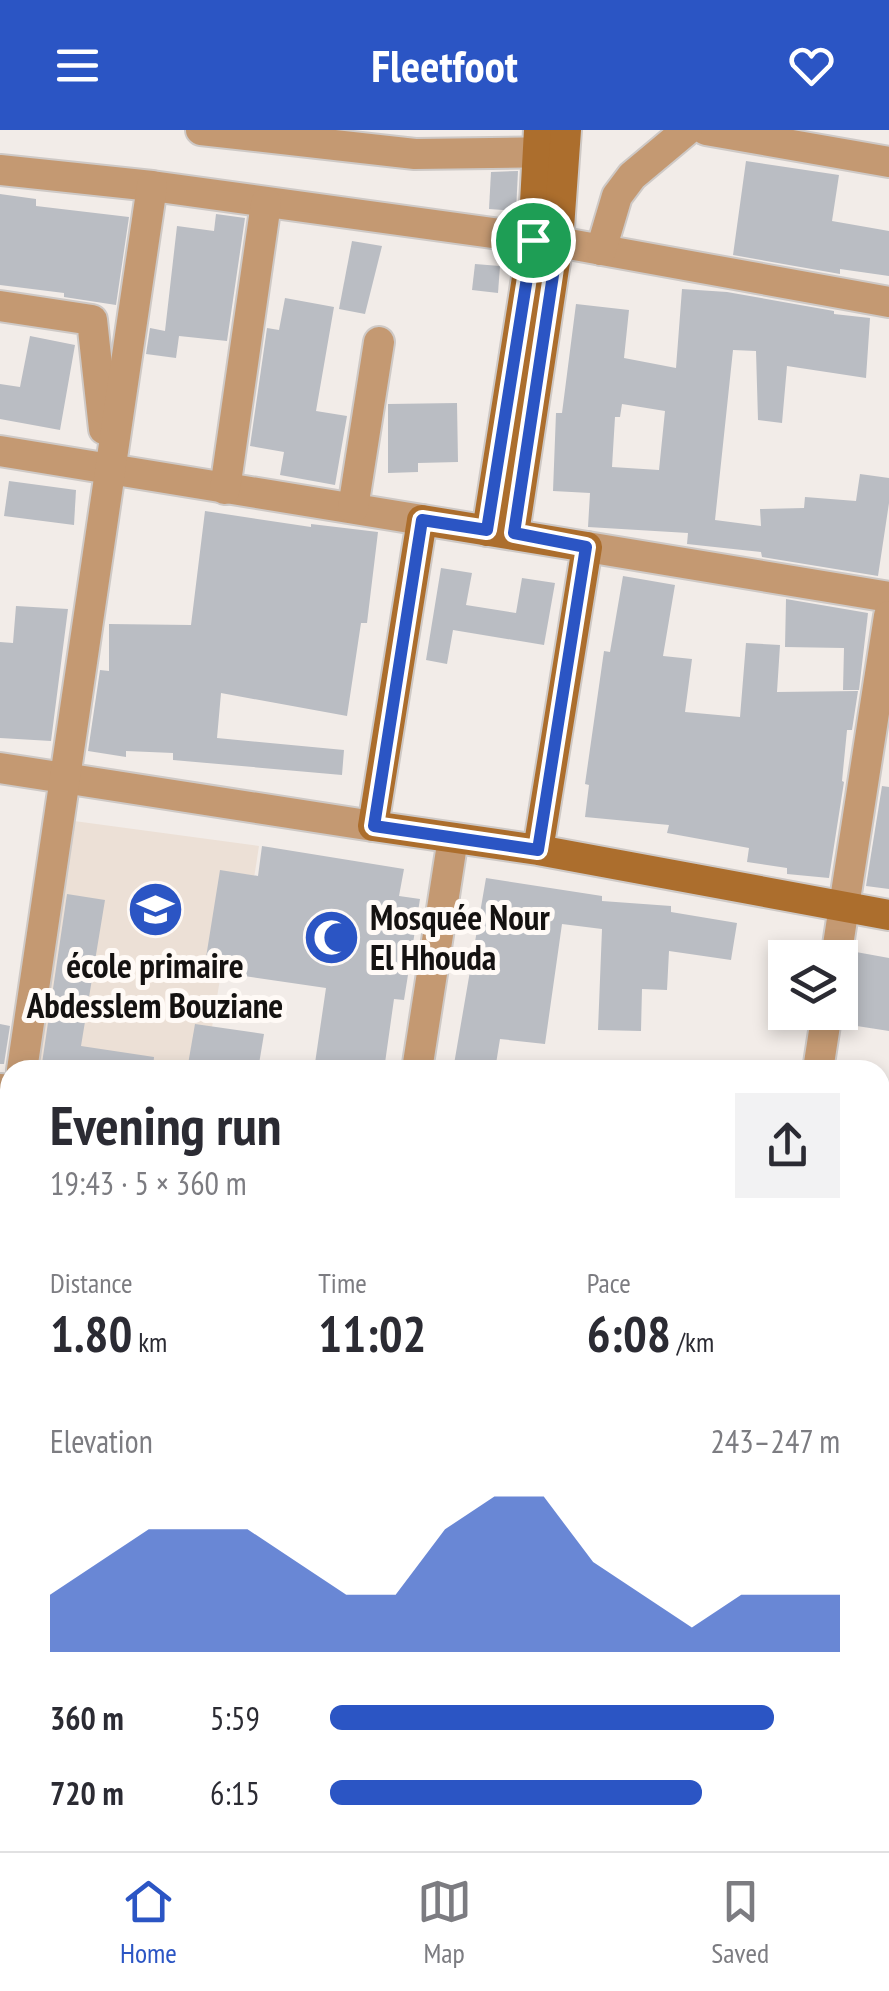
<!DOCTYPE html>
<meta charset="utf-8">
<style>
:root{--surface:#fff;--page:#f2f2f3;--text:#2b2b33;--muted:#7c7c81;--line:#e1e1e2;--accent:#2b55c4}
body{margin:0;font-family:"PT Sans Narrow",sans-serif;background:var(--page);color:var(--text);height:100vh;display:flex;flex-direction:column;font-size:38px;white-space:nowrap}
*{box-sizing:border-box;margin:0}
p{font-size:32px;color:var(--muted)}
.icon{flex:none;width:55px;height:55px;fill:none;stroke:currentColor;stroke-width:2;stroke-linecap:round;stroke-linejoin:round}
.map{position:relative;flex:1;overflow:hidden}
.panel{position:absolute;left:0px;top:930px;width:890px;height:792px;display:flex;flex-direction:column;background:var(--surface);border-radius:30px 30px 0 0;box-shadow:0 5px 15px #0003}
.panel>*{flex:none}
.tools{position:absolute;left:768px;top:810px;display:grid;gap:20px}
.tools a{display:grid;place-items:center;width:90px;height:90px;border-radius:0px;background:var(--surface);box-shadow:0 5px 15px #0003;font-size:50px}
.pin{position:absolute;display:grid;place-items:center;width:85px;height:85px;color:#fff;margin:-42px;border:5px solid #fff;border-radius:50%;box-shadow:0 2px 10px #0007}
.round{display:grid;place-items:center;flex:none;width:105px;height:105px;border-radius:0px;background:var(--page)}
.head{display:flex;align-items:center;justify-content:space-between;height:170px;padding:0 50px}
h1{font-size:55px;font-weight:700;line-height:75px}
.stats{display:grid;grid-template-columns:repeat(3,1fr);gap:15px;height:170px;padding:10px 50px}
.stats div{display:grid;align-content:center}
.stats b{font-size:50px;font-weight:700}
.stats small{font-size:28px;font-weight:400}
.stats p{font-size:28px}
.chart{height:280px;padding:20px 50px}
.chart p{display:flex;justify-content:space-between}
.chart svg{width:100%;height:180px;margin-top:10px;fill:var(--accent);opacity:.7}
ul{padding:0 50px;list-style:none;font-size:32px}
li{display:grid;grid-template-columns:160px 120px 1fr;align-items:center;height:75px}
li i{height:25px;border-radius:12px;background:var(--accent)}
header{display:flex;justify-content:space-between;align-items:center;height:130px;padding:0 50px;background:var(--accent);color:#fff;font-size:45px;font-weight:700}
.dock{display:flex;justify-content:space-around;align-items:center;height:140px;border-top:2px solid var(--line);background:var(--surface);font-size:28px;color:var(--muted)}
.dock a{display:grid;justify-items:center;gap:5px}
.dock .on{color:var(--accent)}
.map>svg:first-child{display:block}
.built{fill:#ece0d6}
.building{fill:#babdc3;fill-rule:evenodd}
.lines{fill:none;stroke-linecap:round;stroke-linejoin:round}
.minor-casing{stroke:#cec9c6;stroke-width:34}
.secondary-casing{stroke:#cec9c6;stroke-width:34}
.minor{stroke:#c49972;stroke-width:30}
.secondary{stroke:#ac6e2d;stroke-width:30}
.route-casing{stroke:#fff;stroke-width:20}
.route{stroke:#2b55c4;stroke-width:12}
.labels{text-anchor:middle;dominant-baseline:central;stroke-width:10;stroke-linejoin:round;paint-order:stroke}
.poi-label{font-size:35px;font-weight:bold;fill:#141211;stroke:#fffaf6;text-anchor:start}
</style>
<header><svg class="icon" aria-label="menu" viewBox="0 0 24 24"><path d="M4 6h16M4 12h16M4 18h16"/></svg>Fleetfoot<svg class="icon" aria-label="heart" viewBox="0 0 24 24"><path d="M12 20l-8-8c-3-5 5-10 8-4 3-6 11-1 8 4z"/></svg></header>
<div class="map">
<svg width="889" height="1721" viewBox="0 0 889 1721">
<rect width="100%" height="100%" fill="#f2ece8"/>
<polygon class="built" points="74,691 259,716 239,845 221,843 205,940 35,940"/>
<g class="building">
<polygon points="746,31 839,45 832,91 889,101 889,146 840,139 840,144 733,125"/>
<polygon points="518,41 516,81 489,79 491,42"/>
<polygon points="0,64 36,69 36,76 129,87 116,175 64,167 64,163 0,155"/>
<polygon points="216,84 245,88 227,211 179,206 176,228 146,224 150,198 165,201 177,96 214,101"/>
<polygon points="352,111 382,116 365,184 339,179"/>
<polygon points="475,134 500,136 498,163 472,160"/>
<path d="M682,159L727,162L834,181V184L870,188L866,248L787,236L782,293L758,290L756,221L733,220L715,390L761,396L760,379L804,378L805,367L856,371L860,344L889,348V373L878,446L762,427L761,422L687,414L688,403L588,397L590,363L553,361L556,283H562L576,174L629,180L624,228L676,238ZM622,274L665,281L659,340L612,337L615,287H620Z"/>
<polygon points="285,168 334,177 316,281 347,286 335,355 280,345 284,322 250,316 267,198 279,200"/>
<polygon points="30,206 75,215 60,300 0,289 0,254 20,257"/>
<polygon points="457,273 458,332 418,333 418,342 388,343 388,274"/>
<polygon points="9,351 76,360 74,395 4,386"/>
<polygon points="205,381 311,397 311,394 378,402 367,493 361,493 347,586 221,563 217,608 344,620 342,645 173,630 173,623 126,621 126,627 88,621 100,540 109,541 109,494 191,495"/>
<polygon points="441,438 472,443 466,475 516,483 522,448 555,453 544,515 453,500 447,534 426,530"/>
<polygon points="623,446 675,455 663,526 692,529 685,582 740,587 746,513 780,515 777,562 858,561 852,600 847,600 842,651 844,652 829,748 787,744 787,738 747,732 749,718 667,703 669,695 585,687 589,655 585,654 604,521 610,522"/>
<polygon points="786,469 868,483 859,560 843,560 844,518 785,517"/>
<polygon points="16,476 68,479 51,611 0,608 0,512 13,513"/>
<polygon points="882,656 889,657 889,759 866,756"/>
<polygon points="262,716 404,739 399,766 420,769 404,870 394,869 384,940 314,940 326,858 204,840 220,740 258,746"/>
<polygon points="486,748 602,766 602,771 671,776 671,782 737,793 731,830 669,821 667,860 642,859 641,901 598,900 602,799 562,794 545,914 500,909 495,940 453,940"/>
<polygon points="67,764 105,770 81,916 154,927 153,940 41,940"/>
<polygon points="856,822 889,828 889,901 844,894 845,876 840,869 843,845 851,839"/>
<polygon points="0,894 10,896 4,934 0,934"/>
<polygon points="195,894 264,904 258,940 187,940"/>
</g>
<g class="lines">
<defs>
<g id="minor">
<polyline points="201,0 415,24 562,22"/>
<polyline points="706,0 889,32"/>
<polyline points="0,40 152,56 558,112 889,172"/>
<polyline points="601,120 617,66 632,46 687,0"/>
<polyline points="0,176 92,190 104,299"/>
<polyline points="0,321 422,390"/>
<polyline points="225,359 266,73"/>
<polyline points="353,378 379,212"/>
<polyline points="587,417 889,467"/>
<polyline points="0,638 373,696"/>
<polyline points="836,828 889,486"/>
<polyline points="22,940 152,56"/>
<polyline points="417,940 453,708"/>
<polyline points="818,940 827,882"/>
<polyline points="0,959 10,960"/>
<polyline points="4,1068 10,1025"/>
<polyline points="880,1095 889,1097"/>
<polyline points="0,1219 10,1220"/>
<polyline points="880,1259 889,1250"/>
<polyline points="0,1689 10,1587"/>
<polyline points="236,1712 237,1721"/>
<polyline points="631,1712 634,1721"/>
</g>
<g id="secondary">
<polyline points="487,401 533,110 539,0"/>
<polyline points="514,403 558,112 566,0"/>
<polyline points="538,720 587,417 422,390 373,696 538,720 889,785"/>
</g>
</defs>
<use href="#minor" class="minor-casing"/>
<use href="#secondary" class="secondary-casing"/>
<use href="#minor" class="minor"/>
<use href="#secondary" class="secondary"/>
</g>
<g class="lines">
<defs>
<polygon id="route" points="533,110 558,112 514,403 586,417 538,720 374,696 422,390 487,400"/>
</defs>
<use href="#route" class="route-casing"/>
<use href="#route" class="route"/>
</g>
<defs>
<symbol id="school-disc" viewBox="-11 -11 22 22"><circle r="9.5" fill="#2b55c4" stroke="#fffaf6"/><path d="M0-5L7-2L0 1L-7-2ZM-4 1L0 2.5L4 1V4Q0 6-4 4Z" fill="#fff"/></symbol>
<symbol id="mosque-disc" viewBox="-11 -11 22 22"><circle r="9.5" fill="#2b55c4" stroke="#fffaf6"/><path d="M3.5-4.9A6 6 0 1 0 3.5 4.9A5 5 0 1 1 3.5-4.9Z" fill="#fff"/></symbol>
</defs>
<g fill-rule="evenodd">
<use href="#school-disc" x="124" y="748" width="63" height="63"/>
<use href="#mosque-disc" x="300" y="776" width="63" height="63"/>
</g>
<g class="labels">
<g class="poi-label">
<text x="370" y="787">Mosquée Nour<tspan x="370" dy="40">El Hhouda</tspan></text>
<text x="155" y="835" text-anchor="middle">école primaire<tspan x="155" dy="40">Abdesslem Bouziane</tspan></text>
</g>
</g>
</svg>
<div class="tools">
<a><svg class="icon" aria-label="layers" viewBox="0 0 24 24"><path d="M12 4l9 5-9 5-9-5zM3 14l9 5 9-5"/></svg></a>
</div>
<div class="pin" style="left:533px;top:110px;background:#1e9e55"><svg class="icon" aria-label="arrive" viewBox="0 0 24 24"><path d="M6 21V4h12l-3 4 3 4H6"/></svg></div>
<section class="panel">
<div class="head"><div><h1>Evening run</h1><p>19:43 · 5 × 360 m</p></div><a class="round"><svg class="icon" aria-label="share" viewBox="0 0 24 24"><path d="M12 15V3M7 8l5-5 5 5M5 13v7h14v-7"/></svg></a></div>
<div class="stats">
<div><p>Distance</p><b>1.80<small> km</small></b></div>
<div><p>Time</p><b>11:02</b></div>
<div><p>Pace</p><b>6:08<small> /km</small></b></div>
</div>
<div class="chart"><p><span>Elevation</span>243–247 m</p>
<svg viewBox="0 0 160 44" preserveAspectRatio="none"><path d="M0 44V30L10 22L20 14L30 14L40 14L50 22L60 30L70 30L80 14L90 6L100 6L110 22L120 30L130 38L140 30L150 30L160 30V44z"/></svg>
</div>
<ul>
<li><b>360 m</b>5:59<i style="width:87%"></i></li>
<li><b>720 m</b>6:15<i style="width:73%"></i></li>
</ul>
</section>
</div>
<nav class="dock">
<a class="on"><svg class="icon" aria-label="home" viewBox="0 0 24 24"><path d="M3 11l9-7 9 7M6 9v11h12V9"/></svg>Home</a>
<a><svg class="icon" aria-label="map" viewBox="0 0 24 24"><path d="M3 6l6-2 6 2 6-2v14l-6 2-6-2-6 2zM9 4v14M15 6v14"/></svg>Map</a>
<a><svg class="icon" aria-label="saved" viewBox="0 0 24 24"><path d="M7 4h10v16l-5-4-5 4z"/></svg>Saved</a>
</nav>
